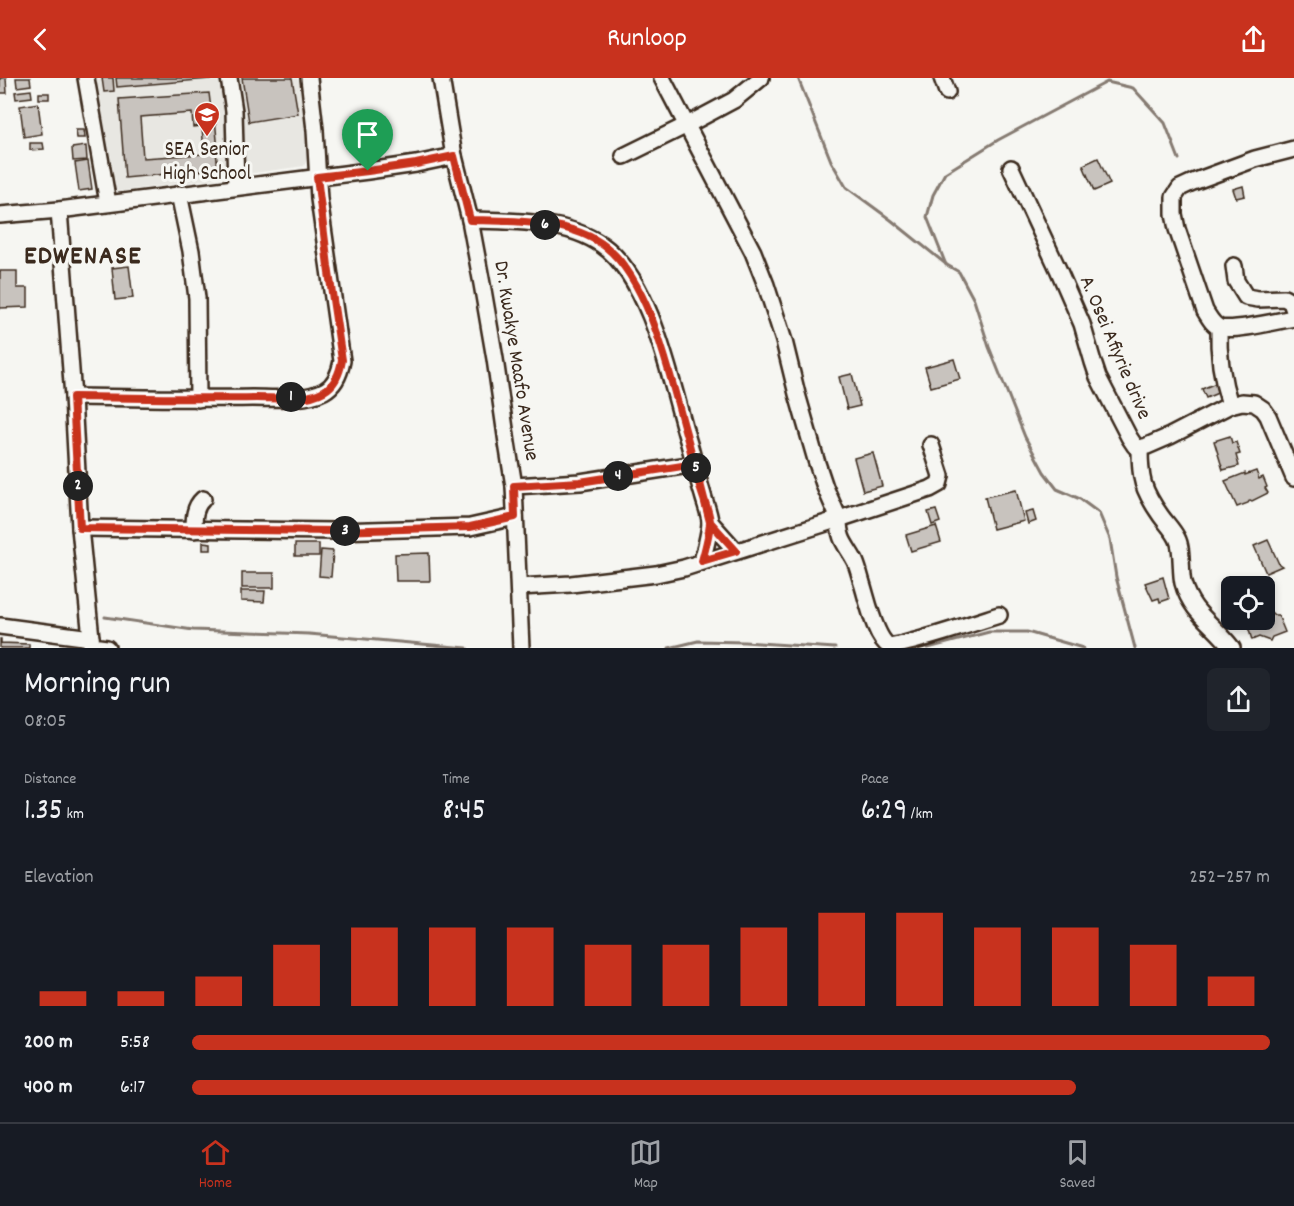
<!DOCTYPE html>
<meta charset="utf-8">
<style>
:root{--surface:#171b24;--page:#20242c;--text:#f1f3f6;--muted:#9ea1a6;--line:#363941;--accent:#c8321e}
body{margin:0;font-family:Dekko,sans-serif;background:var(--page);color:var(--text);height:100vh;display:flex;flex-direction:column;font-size:22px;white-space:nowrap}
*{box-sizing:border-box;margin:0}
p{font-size:20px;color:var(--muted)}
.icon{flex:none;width:33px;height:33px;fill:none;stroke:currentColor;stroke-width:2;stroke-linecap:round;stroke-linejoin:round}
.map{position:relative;height:570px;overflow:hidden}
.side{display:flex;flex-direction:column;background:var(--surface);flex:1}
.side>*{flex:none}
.tools{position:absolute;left:1221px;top:498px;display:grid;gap:12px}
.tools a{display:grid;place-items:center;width:54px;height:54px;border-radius:9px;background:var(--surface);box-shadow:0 3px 9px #0003;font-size:30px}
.pin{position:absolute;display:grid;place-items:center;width:51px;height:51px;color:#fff;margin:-62px -26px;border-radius:50% 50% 50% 0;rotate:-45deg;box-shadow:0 0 6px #0007}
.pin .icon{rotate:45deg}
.km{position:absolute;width:30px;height:30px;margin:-15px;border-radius:50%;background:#222;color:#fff;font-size:16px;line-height:30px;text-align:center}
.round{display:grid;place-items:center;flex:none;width:63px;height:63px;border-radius:9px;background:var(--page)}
.summary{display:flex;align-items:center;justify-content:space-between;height:102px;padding:0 24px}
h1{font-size:33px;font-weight:600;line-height:45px}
.stats{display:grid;grid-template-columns:repeat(3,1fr);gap:9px;height:102px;padding:6px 24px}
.stats div{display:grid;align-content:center}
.stats b{font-size:30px;font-weight:600}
.stats small{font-size:16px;font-weight:400}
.stats p{font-size:16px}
.chart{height:168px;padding:12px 24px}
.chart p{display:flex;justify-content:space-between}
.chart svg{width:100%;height:108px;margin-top:6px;stroke:var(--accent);stroke-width:6}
ul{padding:0 24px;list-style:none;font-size:20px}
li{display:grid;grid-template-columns:96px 72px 1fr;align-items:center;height:45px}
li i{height:15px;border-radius:8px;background:var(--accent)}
header{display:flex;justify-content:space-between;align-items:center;height:78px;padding:0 24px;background:var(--accent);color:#fff;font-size:27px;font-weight:600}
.dock{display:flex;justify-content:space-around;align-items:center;height:84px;border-top:2px solid var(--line);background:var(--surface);font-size:16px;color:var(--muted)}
.dock a{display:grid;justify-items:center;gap:3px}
.dock .current{color:var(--accent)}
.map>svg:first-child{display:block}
.built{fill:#e8e7e2}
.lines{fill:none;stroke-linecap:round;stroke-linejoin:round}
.stream{stroke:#857a71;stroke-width:3}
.building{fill:#c8c3be;stroke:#3b2a1e;stroke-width:1.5;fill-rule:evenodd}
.minor-casing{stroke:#3b2a1e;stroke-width:20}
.minor{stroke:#f6f6f2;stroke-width:15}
.route-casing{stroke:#fff;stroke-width:12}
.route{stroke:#c8321e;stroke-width:8}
.labels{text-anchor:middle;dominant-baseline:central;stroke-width:6;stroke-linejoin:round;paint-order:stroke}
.poi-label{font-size:21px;fill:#3b2a1e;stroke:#f6f6f2}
.street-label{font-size:21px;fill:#3b2a1e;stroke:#f6f6f2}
.district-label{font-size:27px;font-weight:bold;letter-spacing:1.5px;fill:#3b2a1e;stroke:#f6f6f2}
</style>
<header><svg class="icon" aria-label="back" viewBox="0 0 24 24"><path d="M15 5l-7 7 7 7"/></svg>Runloop<svg class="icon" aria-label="share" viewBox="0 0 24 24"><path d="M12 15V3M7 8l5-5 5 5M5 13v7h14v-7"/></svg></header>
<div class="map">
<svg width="1294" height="570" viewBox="0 0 1294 570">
<rect width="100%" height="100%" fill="#f6f6f2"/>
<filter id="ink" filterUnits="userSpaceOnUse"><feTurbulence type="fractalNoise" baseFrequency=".0167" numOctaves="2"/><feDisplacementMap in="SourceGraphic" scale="12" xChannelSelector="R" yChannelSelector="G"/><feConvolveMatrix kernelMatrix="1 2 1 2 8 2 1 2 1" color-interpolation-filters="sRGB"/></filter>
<g filter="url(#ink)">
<polygon class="built" points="97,0 298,0 309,76 304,88 117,114 104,45"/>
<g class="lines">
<g class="stream">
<polyline points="798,0 831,83 846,109 891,142 947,187 959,194 974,222 989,269 1025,359 1044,394 1057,411 1080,421 1099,435 1110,461 1116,499 1135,570"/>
<polyline points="946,187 927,139 933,117 945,95 998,62 1107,4 1133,10 1165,45 1179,81"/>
<polyline points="105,539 193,552 309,556 467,570"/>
<polyline points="669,570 698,563 744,564 835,570"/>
<polyline points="928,570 989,554 1027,554 1083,570"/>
</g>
</g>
<g class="building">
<polygon points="0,0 6,0 7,15 0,15"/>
<polygon points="16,0 30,0 31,7 17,9"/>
<polygon points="102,0 113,0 114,13 104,14"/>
<polygon points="116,0 222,0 117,9"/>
<polygon points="242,0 292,0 298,36 249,44"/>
<polygon points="31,12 32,19 16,21 15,14"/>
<rect x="39" y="15" width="10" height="6"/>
<path d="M209,15L212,40H215L218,73H216L218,91L125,100L119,21ZM192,35L193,49L202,48L204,76L143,80L140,39Z"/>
<polygon points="38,25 42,56 24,59 20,28"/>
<polygon points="76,52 84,52 85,60 77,60"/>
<polygon points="30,65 43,65 44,71 30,72"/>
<polygon points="86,68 87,82 73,83 72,70"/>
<polygon points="1098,80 1110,106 1094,113 1083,87"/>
<polygon points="88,83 92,111 79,113 75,85"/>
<polygon points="1243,108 1245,118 1236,120 1233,111"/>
<polygon points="129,188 133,220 115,222 112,190"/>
<polygon points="0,193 17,193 17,210 28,210 28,229 0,230"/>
<polygon points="954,281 960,301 931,309 925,289"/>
<polygon points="852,296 860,328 847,331 839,299"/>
<polygon points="1216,305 1220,314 1206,320 1202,311"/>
<polygon points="1230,358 1232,365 1236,364 1240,376 1236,377 1239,388 1223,392 1214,363"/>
<polygon points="873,375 882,408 863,413 854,380"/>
<polygon points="1256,393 1259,401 1263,399 1267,409 1265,410 1268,415 1252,423 1250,422 1248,425 1237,429 1225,403 1245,395 1245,397"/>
<polygon points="1016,412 1024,443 993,451 985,419"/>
<polygon points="936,432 940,444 932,447 928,434"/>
<polygon points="1033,433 1036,443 1028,446 1025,435"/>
<polygon points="936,448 941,464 911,473 906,457"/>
<polygon points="1268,462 1279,486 1282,488 1266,495 1254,468"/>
<polygon points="203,464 211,465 211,472 203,472"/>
<rect x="295" y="466" width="24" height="12"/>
<polygon points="321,472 333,473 331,499 319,498"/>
<polygon points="429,475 430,503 396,503 395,476"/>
<rect x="242" y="495" width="32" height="15"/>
<polygon points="1163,499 1169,521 1160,524 1159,520 1153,522 1145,505"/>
<polygon points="241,513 265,513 264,524 241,523"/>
<polygon points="1269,532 1274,537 1278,537 1285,554 1272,559 1270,563 1259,559 1252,562 1248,549 1251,548 1251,545 1256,543 1257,546 1261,544 1259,542 1264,542 1264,534"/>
<polygon points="0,561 1,561 1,565 29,566 29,570 0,570"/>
</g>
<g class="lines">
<defs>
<g id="minor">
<polyline points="86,0 108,125"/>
<polyline points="229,0 234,33 236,109"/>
<polyline points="441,0 454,78 470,142 482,206 495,281 507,365 514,408 521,570"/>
<polyline points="662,0 753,174 766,207 784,263 797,316 816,382 825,409 839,441 930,411 939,406 941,398 931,367"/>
<polyline points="942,0 947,14"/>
<path d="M1294,71L1255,81L1193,104L1180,110L1174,119V136L1177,151L1205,233C1209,239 1213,248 1221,250C1237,253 1277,243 1294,240"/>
<polyline points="624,78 687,47 734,22 761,0"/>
<polyline points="1011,90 1058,191 1082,246 1093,284 1098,299 1129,359 1135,368 1140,370 1147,368 1170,358 1230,327 1242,324 1254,325 1263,331 1268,338 1294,400"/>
<polyline points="179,116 191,173 197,220 198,321"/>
<polyline points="59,132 73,319 80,450 92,570"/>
<polyline points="0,137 59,132 368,93 416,86 454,78"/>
<path d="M470,142C512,143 567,142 602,167C651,201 671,304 687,359C693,378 697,398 703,417C705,425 709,434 710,443C710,454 705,472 702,483"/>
<polyline points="1234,188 1236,203 1246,219 1258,221 1284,220 1291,224 1294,233"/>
<path d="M1219,250C1218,276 1222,302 1230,327"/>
<path d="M73,319C132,320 192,321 252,320C273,320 305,323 324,313C335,307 340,294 342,283L319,121L315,52L309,0"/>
<path d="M1140,370C1140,401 1142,411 1161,438C1166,445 1173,452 1177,460C1183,471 1180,492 1183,505C1191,535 1215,547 1232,570"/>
<polyline points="514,408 580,404 695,386"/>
<polyline points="710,444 736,473"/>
<polyline points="80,450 336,453 470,449 515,439"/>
<path d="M194,452C194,440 194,429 203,421"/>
<path d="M519,509L571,506L656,496L684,490L839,441C839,463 846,466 855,483C858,490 860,498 862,505C867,520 875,560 889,568C899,570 983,542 999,537"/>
<polyline points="0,548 91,560"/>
<polyline points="91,568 107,570"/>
</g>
</defs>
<use href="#minor" class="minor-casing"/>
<use href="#minor" class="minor"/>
</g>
</g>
<g class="lines" filter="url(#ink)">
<defs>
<path id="route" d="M368,93L317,99L328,188L342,282C340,294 335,307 324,313C305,324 277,320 256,320C195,321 134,320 73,319L80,450L336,453L470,449L515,439L514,408L580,404L695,386L710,444L736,473L702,483C705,472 710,454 710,443C709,433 704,422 701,412C696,395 692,377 687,359C671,304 652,206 606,169C571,141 512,143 470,142L454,78L416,86L368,93"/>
</defs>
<use href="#route" class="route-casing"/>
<use href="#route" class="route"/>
</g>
<defs>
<symbol id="school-pin" viewBox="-11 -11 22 30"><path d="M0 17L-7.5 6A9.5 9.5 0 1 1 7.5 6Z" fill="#c8321e" stroke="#f6f6f2"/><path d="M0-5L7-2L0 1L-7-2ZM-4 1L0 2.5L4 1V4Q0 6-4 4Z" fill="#fff"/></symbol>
</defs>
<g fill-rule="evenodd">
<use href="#school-pin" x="192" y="22" width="30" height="40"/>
</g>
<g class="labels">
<g class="poi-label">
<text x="207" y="73">SEA Senior<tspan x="207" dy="24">High School</tspan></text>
</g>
<g class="street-label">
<text transform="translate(1114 270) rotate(67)">A. Osei Afiyrie drive</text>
<text transform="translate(515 283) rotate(81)">Dr. Kwakye Maafo Avenue</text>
</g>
<g class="district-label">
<text x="83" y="179">EDWENASE</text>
</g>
</g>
</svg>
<div class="tools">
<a><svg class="icon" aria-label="locate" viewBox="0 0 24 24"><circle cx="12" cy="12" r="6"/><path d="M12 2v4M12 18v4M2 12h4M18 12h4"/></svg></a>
</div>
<div class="pin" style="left:368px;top:93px;background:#1e9e55"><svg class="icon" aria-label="arrive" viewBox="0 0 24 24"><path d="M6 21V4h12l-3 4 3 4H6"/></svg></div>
<b class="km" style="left:291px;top:319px">1</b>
<b class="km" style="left:78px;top:408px">2</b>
<b class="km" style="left:345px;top:453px">3</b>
<b class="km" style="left:618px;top:398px">4</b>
<b class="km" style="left:696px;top:390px">5</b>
<b class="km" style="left:545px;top:147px">6</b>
</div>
<section class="side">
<div class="summary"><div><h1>Morning run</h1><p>08:05</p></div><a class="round"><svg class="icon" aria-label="share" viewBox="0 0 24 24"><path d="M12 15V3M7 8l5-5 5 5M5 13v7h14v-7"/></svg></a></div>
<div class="stats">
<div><p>Distance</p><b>1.35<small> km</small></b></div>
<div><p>Time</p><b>8:45</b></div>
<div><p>Pace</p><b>6:29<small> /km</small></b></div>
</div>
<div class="chart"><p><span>Elevation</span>252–257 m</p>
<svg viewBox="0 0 160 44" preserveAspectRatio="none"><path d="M5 44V38M15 44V38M25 44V32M35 44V19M45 44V12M55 44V12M65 44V12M75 44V19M85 44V19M95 44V12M105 44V6M115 44V6M125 44V12M135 44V12M145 44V19M155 44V32"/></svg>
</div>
<ul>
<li><b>200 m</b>5:58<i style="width:100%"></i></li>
<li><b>400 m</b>6:17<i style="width:82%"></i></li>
</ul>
</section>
<nav class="dock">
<a class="current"><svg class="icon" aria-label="home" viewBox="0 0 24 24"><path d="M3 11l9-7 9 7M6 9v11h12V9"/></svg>Home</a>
<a><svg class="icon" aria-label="map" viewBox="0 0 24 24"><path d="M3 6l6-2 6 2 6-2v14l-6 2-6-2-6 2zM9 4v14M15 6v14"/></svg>Map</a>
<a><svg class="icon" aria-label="saved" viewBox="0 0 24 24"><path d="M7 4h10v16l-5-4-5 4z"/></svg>Saved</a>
</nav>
